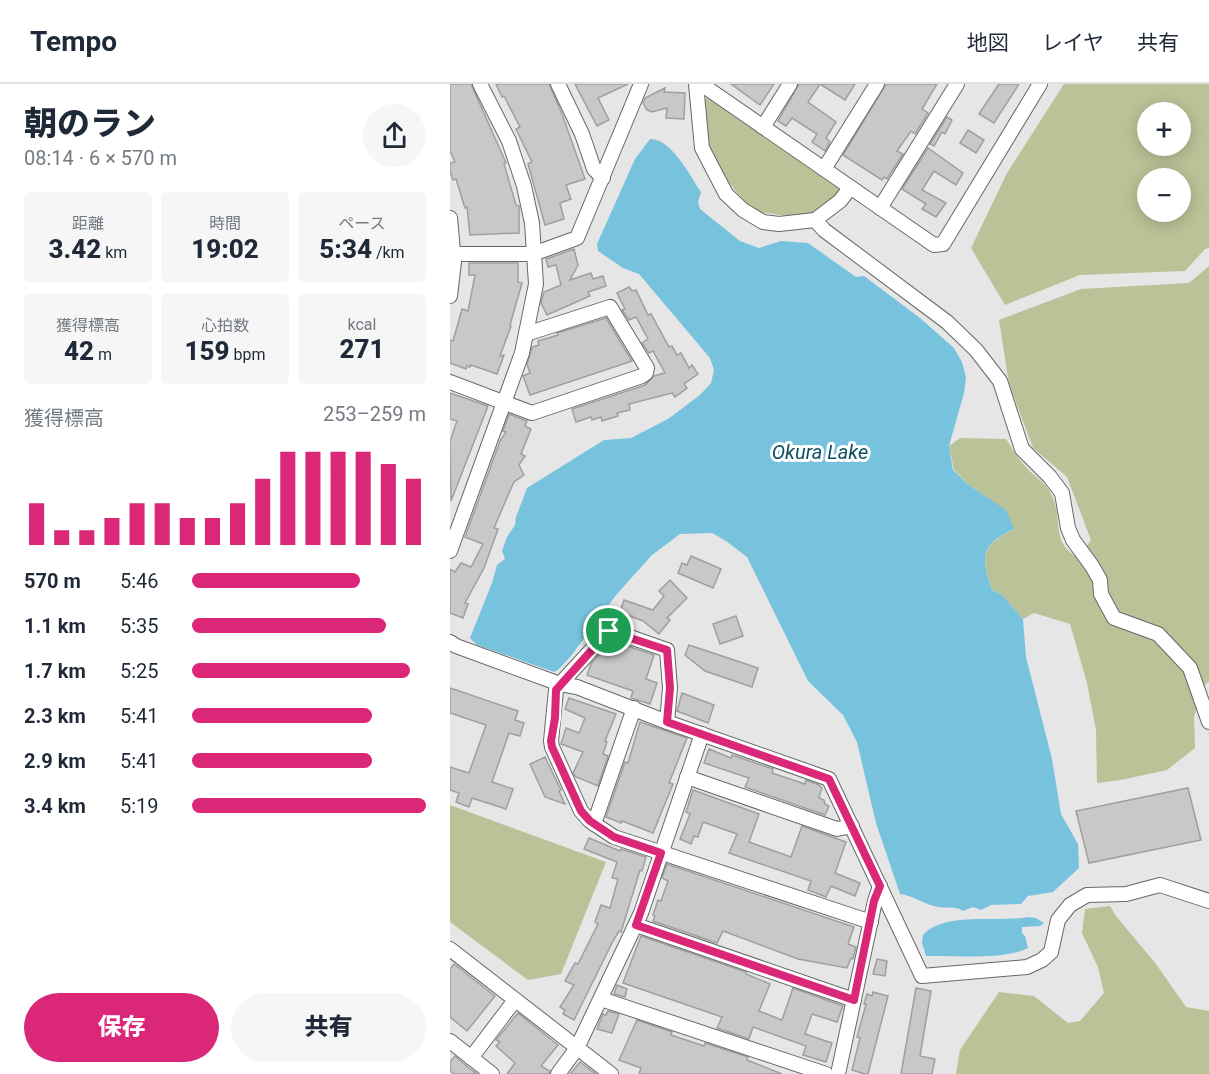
<!DOCTYPE html>
<html lang="ja">
<meta charset="utf-8">
<style>
:root{--surface:#fff;--page:#f6f6f7;--text:#1f2937;--muted:#747a83;--line:#e0e1e3;--accent:#db2777}
body{margin:0;font-family:Roboto,"Noto Sans JP",sans-serif;background:var(--page);color:var(--text);height:100vh;display:flex;flex-direction:column;font-size:22px;white-space:nowrap}
*{box-sizing:border-box;margin:0}
p{font-size:20px;color:var(--muted)}
.icon{flex:none;width:33px;height:33px;fill:none;stroke:currentColor;stroke-width:2;stroke-linecap:round;stroke-linejoin:round}
.map{position:relative;flex:1;overflow:hidden}
.panel{display:flex;flex-direction:column;background:var(--surface);width:450px}
.panel>*{flex:none}
.buttons{position:absolute;left:687px;top:18px;display:grid;gap:12px}
.buttons a{display:grid;place-items:center;width:54px;height:54px;border-radius:50%;background:var(--surface);box-shadow:0 3px 15px #0003;font-size:30px}
.pin{position:absolute;display:grid;place-items:center;width:51px;height:51px;color:#fff;margin:-26px;border:3px solid #fff;border-radius:50%;box-shadow:0 2px 6px #0007}
.round{display:grid;place-items:center;flex:none;width:63px;height:63px;border-radius:32px;background:var(--page)}
.overview{display:flex;align-items:center;justify-content:space-between;height:102px;padding:0 24px}
h1{font-size:33px;font-weight:800;line-height:45px}
.figures{display:grid;grid-template-columns:repeat(3,1fr);gap:9px;height:102px;padding:6px 24px}
.figures div{display:grid;align-content:center;border-radius:6px;background:var(--page);text-align:center}
.figures b{font-size:26px;font-weight:800}
.figures small{font-size:16px;font-weight:400}
.figures p{font-size:16px}
.chart{height:168px;padding:12px 24px}
.chart p{display:flex;justify-content:space-between}
.chart svg{width:100%;height:108px;margin-top:6px;stroke:var(--accent);stroke-width:6}
.action{display:flex;gap:12px;margin-top:auto;padding:12px 24px}
.action a{flex:1;height:69px;border-radius:36px;background:var(--accent);color:#fff;font-size:24px;font-weight:800;line-height:69px;text-align:center}
.action a+a{background:var(--page);color:var(--text)}
ul{padding:0 24px;list-style:none;font-size:20px}
li{display:grid;grid-template-columns:96px 72px 1fr;align-items:center;height:45px}
li i{height:15px;border-radius:8px;background:var(--accent)}
header{display:flex;align-items:center;gap:36px;box-sizing:border-box;height:84px;padding:0 30px;background:var(--surface);border-bottom:2px solid var(--line)}
header strong{font-size:28px}
nav{display:flex;gap:33px;margin-inline-start:auto;font-size:21px}
main{display:flex;flex:1;min-height:0}
.map>svg:first-child{display:block}
.green{fill:#bac297;fill-rule:evenodd}
.water{fill:#77c3de}
.building{fill:#c8c8c9;stroke:#9f9fa0;stroke-width:1.5}
.lines{fill:none;stroke-linecap:round;stroke-linejoin:round}
.minor-casing{stroke:#676768;stroke-width:16}
.minor{stroke:#fff;stroke-width:14}
.route-casing{stroke:#fff;stroke-width:12}
.route{stroke:#db2777;stroke-width:8}
.labels{text-anchor:middle;dominant-baseline:central;stroke-width:6;stroke-linejoin:round;paint-order:stroke}
.water-label{font-size:20px;font-style:italic;fill:#0f5064;stroke:#fff}
</style>
<header>
<strong>Tempo</strong>
<nav><a>地図</a><a>レイヤ</a><a>共有</a></nav>
</header>
<main>
<section class="panel">
<div class="overview"><div><h1>朝のラン</h1><p>08:14 · 6 × 570 m</p></div><a class="round"><svg class="icon" aria-label="share" viewBox="0 0 24 24"><path d="M12 15V3M7 8l5-5 5 5M5 13v7h14v-7"/></svg></a></div>
<div class="figures">
<div><p>距離</p><b>3.42<small> km</small></b></div>
<div><p>時間</p><b>19:02</b></div>
<div><p>ペース</p><b>5:34<small> /km</small></b></div>
</div>
<div class="figures">
<div><p>獲得標高</p><b>42<small> m</small></b></div>
<div><p>心拍数</p><b>159<small> bpm</small></b></div>
<div><p>kcal</p><b>271</b></div>
</div>
<div class="chart"><p><span>獲得標高</span>253–259 m</p>
<svg viewBox="0 0 160 44" preserveAspectRatio="none"><path d="M5 44V27M15 44V38M25 44V38M35 44V33M45 44V27M55 44V27M65 44V33M75 44V33M85 44V27M95 44V17M105 44V6M115 44V6M125 44V6M135 44V6M145 44V11M155 44V17"/></svg>
</div>
<ul>
<li><b>570 m</b>5:46<i style="width:72%"></i></li>
<li><b>1.1 km</b>5:35<i style="width:83%"></i></li>
<li><b>1.7 km</b>5:25<i style="width:93%"></i></li>
<li><b>2.3 km</b>5:41<i style="width:77%"></i></li>
<li><b>2.9 km</b>5:41<i style="width:77%"></i></li>
<li><b>3.4 km</b>5:19<i style="width:100%"></i></li>
</ul>
<div class="action"><a>保存</a><a>共有</a></div>
</section>
<div class="map">
<svg width="759" height="990" viewBox="0 0 759 990">
<rect width="100%" height="100%" fill="#e6e6e7"/>
<g class="green">
<path d="M614,0H759V164L755,165L735,187L630,191L555,221L521,164L557,89ZM698,28H730V62H698ZM698,94H730V128H698Z"/>
<path d="M259,12L393,105C372,130 355,135 323,130C319,129 313,129 310,128C291,119 265,82 259,63C255,48 255,31 253,17Z"/>
<path d="M759,182V597L755,601L744,632L745,664L717,686L671,696L647,699L646,646L637,599L620,540L584,529L573,535L552,511L542,506C532,474 529,462 563,446L555,426L520,402L504,386L499,362L510,354L556,355C562,364 567,374 575,382C586,395 598,398 604,417C612,441 602,458 628,474L641,456L617,393L583,364L559,300L549,236L631,205L739,199Z"/>
<polygon points="0,721 156,778 111,890 78,896 0,838"/>
<polygon points="660,822 666,832 706,880 736,923 759,927 759,990 506,990 510,966 549,908 584,912 618,939 630,937 654,909 648,883 632,849 635,825"/>
</g>
<g class="water">
<path d="M200,55C222,55 240,92 251,108L248,118L250,125L290,157L309,164L331,157L358,159L406,193L414,192L470,234L504,264L512,278L516,294L514,309L499,362L503,386L520,402L556,426L564,445C528,462 532,474 542,506L552,511L573,535L576,573L602,675L611,730L628,760L629,784L603,808L578,812L571,820L541,821L531,826L523,823L513,827C505,821 498,825 489,823C475,821 464,812 450,810L426,739L407,658L393,631L358,597L297,473L276,457L262,449L230,450L202,471L166,511L121,572L108,586L104,588L27,561L20,554L42,499L47,481L55,475L52,467L57,453L65,441L66,433L77,404L154,356L181,354L218,335L250,311L261,299L264,286L260,274L189,190L173,184L148,167L147,160L185,75Z"/>
<path d="M578,833L586,834L594,839L590,842L572,843V849L575,852L578,864C552,877 505,871 476,872L472,859L473,851C494,827 549,839 578,833Z"/>
</g>
<g class="building">
<polygon points="0,0 21,0 56,79 54,80 66,121 69,122 69,149 20,151 17,123 15,124 6,95 3,96 0,87 0,79 5,78 0,67"/>
<polygon points="46,0 99,0 112,30 135,95 116,101 121,115 110,119 114,135 95,141 78,80 82,78 66,45 70,43 54,12 52,13"/>
<polygon points="125,0 178,0 148,14 159,36 147,42"/>
<polygon points="281,0 324,0 310,21"/>
<polygon points="349,0 405,0 395,16 370,0 358,18 386,38 376,54 380,58 375,67 362,58 367,50 342,34 336,42 328,37"/>
<polygon points="436,0 487,0 472,25 478,29 465,50 461,47 447,67 453,70 437,95 434,93 432,96 393,71"/>
<polygon points="549,0 569,0 544,39 529,30"/>
<polygon points="215,4 214,8 235,9 234,35 216,34 217,24 202,28 197,26 193,19 195,14"/>
<polygon points="497,33 502,36 495,50 492,48 484,62 480,60"/>
<polygon points="518,46 534,56 526,69 510,59"/>
<polygon points="478,64 513,89 506,101 484,87 472,106 496,119 486,133 472,125 476,120 452,105"/>
<polygon points="124,165 128,181 120,196 141,189 143,195 153,192 156,202 138,208 140,212 97,231 91,219 94,208 111,201 106,181 98,183 96,175"/>
<polygon points="19,179 68,179 68,198 72,199 60,241 61,242 50,272 54,271 47,290 21,281 20,283 17,282 16,285 0,279 0,256 3,257 12,225 18,227 25,191 19,191"/>
<polygon points="179,203 182,207 186,206 198,231 201,230 219,263 222,262 227,271 231,269 239,284 242,281 248,290 234,300 237,304 225,313 222,309 179,320 180,326 167,329 168,332 152,337 151,333 142,336 141,333 126,338 122,325 195,301 204,292 215,289 203,267 199,269 192,259 198,255 186,233 179,236 172,226 175,225 167,209"/>
<polygon points="156,234 182,277 80,311 73,292 80,289 77,280 82,263 89,261 88,257 108,251 107,249"/>
<polygon points="0,309 38,322 1,417 0,357 7,337 0,335"/>
<polygon points="59,330 77,337 75,342 81,345 71,370 75,372 69,381 74,391 64,398 59,409 44,444 48,445 34,484 15,519 18,520 13,534 0,529 0,485 5,488 11,479 21,483 33,460 15,453 50,357 56,348 53,347"/>
<polygon points="241,472 271,485 263,504 228,489 232,479 237,481"/>
<polygon points="220,496 237,514 217,534 220,536 209,550 193,537 170,528 174,516 203,526 214,512 209,507"/>
<polygon points="286,532 293,552 270,560 263,540"/>
<polygon points="163,557 204,571 196,595 207,599 200,620 181,614 183,607 137,591 141,580 154,565 158,569"/>
<polygon points="239,561 308,584 302,603 255,587 235,571"/>
<polygon points="0,604 68,627 65,636 74,639 70,652 59,649 42,698 63,705 56,725 22,714 19,723 6,718 9,709 0,706 0,683 19,689 36,641 0,629"/>
<polygon points="232,609 264,621 258,639 227,627"/>
<polygon points="119,614 166,630 155,657 157,658 153,670 158,672 148,702 126,693 123,689 133,668 111,660 116,644 129,649 135,634 115,625"/>
<polygon points="190,638 237,654 219,699 223,700 203,749 172,737 171,739 156,733 175,678 178,679"/>
<polygon points="259,665 281,674 282,671 323,685 322,689 355,700 356,696 369,701 372,704 369,714 374,716 375,720 379,722 375,731 295,703 299,694 254,679"/>
<polygon points="95,673 111,706 109,707 115,720 95,713 80,680"/>
<polygon points="738,704 751,756 639,779 626,727"/>
<polygon points="243,706 309,730 299,758 341,773 352,742 396,758 385,789 410,799 405,812 381,802 376,813 358,806 361,797 279,769 287,750 253,738 248,753 244,752 241,760 230,755 240,730 236,728"/>
<polygon points="139,754 170,767 171,765 196,773 192,787 190,786 171,848 169,847 163,857 124,936 113,930 115,926 110,923 124,901 115,897 125,879 128,880 148,840 145,838 151,821 160,824 168,795 162,794 167,778 134,765"/>
<polygon points="217,780 404,843 398,860 406,863 403,875 401,874 397,884 348,875 273,847 267,859 203,837 205,832 203,831 208,816 211,817 218,797 212,794"/>
<polygon points="191,852 296,888 296,890 320,900 309,927 332,936 343,904 393,922 387,938 362,930 355,950 382,959 376,978 353,971 356,962 303,943 299,955 267,944 272,933 173,899"/>
<polygon points="427,875 437,877 435,892 423,890"/>
<polygon points="4,880 45,912 17,947 0,933 0,885"/>
<polygon points="167,901 177,905 175,913 164,910"/>
<polygon points="466,904 481,907 470,972 485,975 482,990 451,990"/>
<polygon points="423,908 438,912 418,990 415,990 402,986 410,954 407,953 416,920 414,920 417,910 422,912"/>
<polygon points="158,927 169,930 162,949 147,945 153,930 156,931"/>
<polygon points="68,929 108,961 91,982 100,987 99,990 57,990 65,979 46,962 50,958 46,956"/>
<polygon points="187,936 222,948 221,951 254,962 255,959 298,973 297,976 332,990 189,990 191,984 169,976"/>
<polygon points="5,972 15,981 27,990 4,990 0,987 0,978"/>
<polygon points="130,978 146,990 120,990"/>
</g>
<g class="lines">
<defs>
<g id="minor">
<polyline points="108,0 132,50 144,85 153,94"/>
<polyline points="246,0 252,64 276,110 293,126 313,138 329,140 365,136 390,117 400,104"/>
<polyline points="251,0 484,161 493,160 590,0"/>
<polyline points="313,43 340,0"/>
<polyline points="374,85 427,0"/>
<polyline points="430,124 507,0"/>
<polyline points="0,134 4,178 0,212"/>
<polyline points="365,136 374,146 497,238 526,266 550,297 572,365 600,393 612,409 618,444 623,456 642,482 650,496 651,510 664,534 708,550 740,584 759,638"/>
<polyline points="3,170 76,170 91,167 127,154 191,0"/>
<polyline points="0,298 82,329 192,292 196,289 197,284 160,223 76,250"/>
<polyline points="0,467 72,269 86,200 82,139 74,102 59,57 30,0"/>
<polyline points="0,558 6,562 110,600 127,603 217,638 379,695 472,892 577,883 592,876 601,868 608,836 620,821 637,811 676,810 710,801 759,817"/>
<polyline points="217,638 220,604 217,566 166,548 159,547 110,600 106,606 101,657 102,663 131,727 140,737 164,753 421,838"/>
<polyline points="237,693 387,745 402,742"/>
<polyline points="144,740 184,624"/>
<polyline points="186,841 404,916"/>
<polyline points="0,865 161,990"/>
<polyline points="151,915 376,990"/>
<polyline points="0,957 42,990"/>
<polyline points="21,974 65,916"/>
<polyline points="108,990 127,964 191,829 252,650"/>
<polyline points="388,990 425,817 430,802"/>
</g>
</defs>
<use href="#minor" class="minor-casing"/>
<use href="#minor" class="minor"/>
</g>
<g class="lines">
<defs>
<polygon id="route" points="159,547 217,566 220,604 217,638 379,695 430,802 424,817 404,916 186,841 211,769 164,753 140,737 131,727 102,663 101,657 105,634 106,606"/>
</defs>
<use href="#route" class="route-casing"/>
<use href="#route" class="route"/>
</g>
<g class="labels">
<g class="water-label">
<text x="370" y="368">Okura Lake</text>
</g>
</g>
</svg>
<div class="buttons">
<a>+</a>
<a>−</a>
</div>
<div class="pin" style="left:159px;top:547px;background:#1e9e55"><svg class="icon" aria-label="arrive" viewBox="0 0 24 24"><path d="M6 21V4h12l-3 4 3 4H6"/></svg></div>
</div>
</main>
